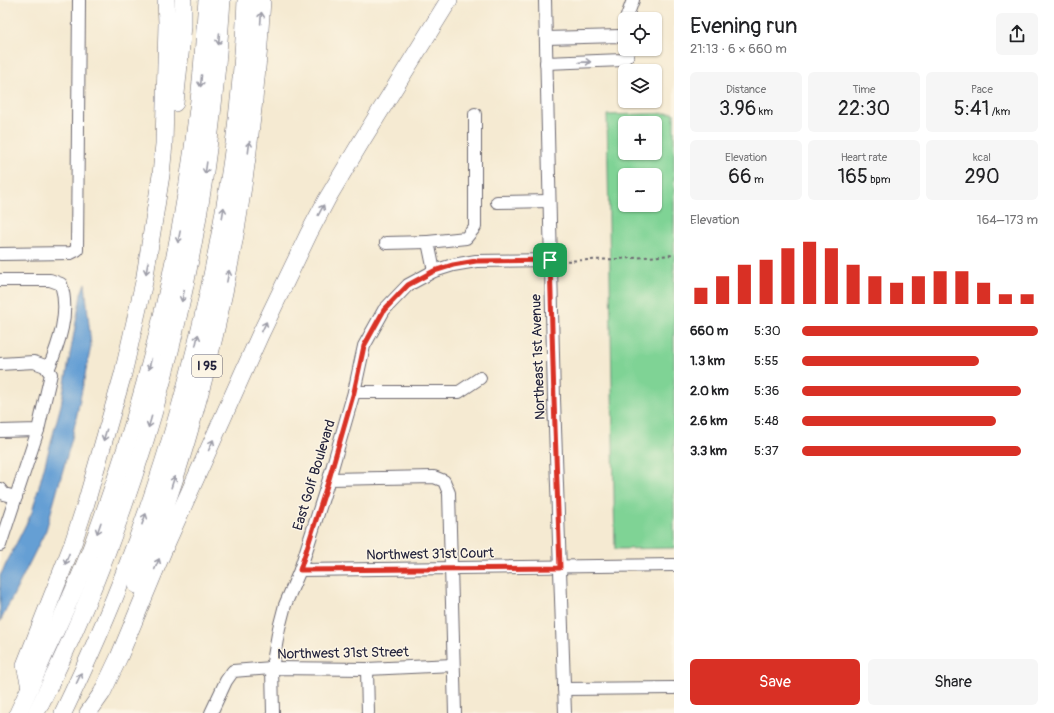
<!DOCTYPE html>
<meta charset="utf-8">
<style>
:root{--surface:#fff;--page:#f6f6f6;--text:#202124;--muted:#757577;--accent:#d93025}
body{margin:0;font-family:Pangolin,sans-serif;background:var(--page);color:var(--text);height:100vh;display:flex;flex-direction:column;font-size:15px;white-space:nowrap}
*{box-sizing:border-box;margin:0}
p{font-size:13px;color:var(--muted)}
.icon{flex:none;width:22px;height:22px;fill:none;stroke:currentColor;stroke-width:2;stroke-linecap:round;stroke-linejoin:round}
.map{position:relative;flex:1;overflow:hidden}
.side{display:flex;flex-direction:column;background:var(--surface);width:380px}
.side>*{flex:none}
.tools{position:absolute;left:618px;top:12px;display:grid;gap:8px}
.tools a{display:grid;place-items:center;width:44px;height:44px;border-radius:6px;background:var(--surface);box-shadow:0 1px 3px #0004;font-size:20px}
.pin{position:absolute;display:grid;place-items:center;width:34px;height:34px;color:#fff;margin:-17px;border-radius:8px;box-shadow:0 2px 6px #0006}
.round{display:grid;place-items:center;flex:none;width:42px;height:42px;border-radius:6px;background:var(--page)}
.overview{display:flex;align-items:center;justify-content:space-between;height:68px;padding:0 16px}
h1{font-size:22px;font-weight:600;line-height:30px}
.figures{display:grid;grid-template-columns:repeat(3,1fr);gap:6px;height:68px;padding:4px 16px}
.figures div{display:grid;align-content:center;border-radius:6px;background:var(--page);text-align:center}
.figures b{font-size:20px;font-weight:600}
.figures small{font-size:11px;font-weight:400}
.figures p{font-size:11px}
.chart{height:112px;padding:8px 16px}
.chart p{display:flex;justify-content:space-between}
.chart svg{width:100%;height:72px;margin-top:4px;stroke:var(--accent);stroke-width:6}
.action{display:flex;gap:8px;margin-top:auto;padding:8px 16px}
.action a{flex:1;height:46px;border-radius:6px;background:var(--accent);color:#fff;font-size:16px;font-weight:600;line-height:46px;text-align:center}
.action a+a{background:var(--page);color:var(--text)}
ul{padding:0 16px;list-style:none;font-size:13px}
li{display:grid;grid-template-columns:64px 48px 1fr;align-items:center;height:30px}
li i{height:10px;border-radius:5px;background:var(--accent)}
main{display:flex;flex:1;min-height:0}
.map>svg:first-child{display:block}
.green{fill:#7fd395;stroke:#507a68;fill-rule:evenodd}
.water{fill:#659fd4;stroke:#446088}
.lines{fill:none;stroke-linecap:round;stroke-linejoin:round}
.minor-casing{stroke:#6c6870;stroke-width:14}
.highway-casing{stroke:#6c6870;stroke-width:18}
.path{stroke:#6c6870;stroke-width:2;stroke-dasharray:3 3;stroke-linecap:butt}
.minor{stroke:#fff;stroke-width:12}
.highway{stroke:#fff;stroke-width:17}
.oneway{stroke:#9c9ca7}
.route-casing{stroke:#fff;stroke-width:8}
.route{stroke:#d93025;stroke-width:5}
.labels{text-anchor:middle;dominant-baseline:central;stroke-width:3;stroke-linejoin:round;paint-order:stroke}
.shield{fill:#fcf5e5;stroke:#63616e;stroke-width:1}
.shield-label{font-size:13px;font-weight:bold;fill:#22223b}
.street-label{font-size:14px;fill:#22223b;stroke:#fcf5e5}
</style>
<main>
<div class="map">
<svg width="674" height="713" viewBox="0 0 674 713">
<rect width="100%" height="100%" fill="#fcf5e5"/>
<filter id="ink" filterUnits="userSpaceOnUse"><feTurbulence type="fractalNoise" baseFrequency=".025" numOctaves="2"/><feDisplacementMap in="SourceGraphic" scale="8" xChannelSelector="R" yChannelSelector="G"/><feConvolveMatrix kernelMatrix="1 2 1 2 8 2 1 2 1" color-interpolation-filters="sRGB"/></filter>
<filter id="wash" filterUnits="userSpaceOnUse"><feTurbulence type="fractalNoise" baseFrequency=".012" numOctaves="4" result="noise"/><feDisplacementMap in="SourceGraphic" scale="16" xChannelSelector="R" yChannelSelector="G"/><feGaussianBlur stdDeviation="0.9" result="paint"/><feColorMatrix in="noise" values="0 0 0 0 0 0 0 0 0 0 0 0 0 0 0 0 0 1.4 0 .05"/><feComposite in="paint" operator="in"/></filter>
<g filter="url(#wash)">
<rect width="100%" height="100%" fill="#f5ead2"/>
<path class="green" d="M674,113V548L615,549L607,115ZM625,123H655V153H625ZM625,175H655V205H625Z"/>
<polygon class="water" points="85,283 91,346 72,438 46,530 0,622 0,576 32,512 61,405 81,294"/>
</g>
<g filter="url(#ink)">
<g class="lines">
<defs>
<g id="minor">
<polyline points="545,0 554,399 565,713"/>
<polyline points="626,19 633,0"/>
<polyline points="546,38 620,36 625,40"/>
<polyline points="546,63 623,60 628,55 627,49"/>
<polyline points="497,202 549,201"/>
<polyline points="386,243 428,242"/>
<polyline points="0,254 71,253 77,250 79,0"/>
<polyline points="434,271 428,242 466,238 475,227 475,114"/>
<path d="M0,280H50L61,284C70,313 59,343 48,370"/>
<polyline points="0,364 34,362 45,366 51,374 38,430 0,431"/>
<polyline points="354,392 459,392 480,378"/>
<polyline points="329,479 434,477 444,481 449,493 455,713"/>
<polyline points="0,489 4,494 16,497"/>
<polyline points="0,545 38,430"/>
<polyline points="300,570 674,565"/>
<polyline points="367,669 368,713"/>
<polyline points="564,689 674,688"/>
<polyline points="211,713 226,681 233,671 272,668 367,669 453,665"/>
<polyline points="273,713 272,668 279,628 285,605 300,570 329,479 354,392 364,346 384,310 408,285 434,271 453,265 476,261 550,260"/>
</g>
<g id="highway">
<polyline points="175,103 183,26 183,0"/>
<path d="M137,585C157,532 176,479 191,425C231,287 254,144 262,0"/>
<polyline points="30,687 25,665 73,543 86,503 123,374 144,282 161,175 164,144 167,23 166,0"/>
<path d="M18,713C28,692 38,670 47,649C63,615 79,581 92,546C145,405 181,258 198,108C203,72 204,36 207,0"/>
<path d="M36,713C113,559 168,392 197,222C210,149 217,74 222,0"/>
<path d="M63,713C86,665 108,616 127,566C195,390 239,189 246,0"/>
<polyline points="88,713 102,693 119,657 163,551 260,335 309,233 327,199 361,142 449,0"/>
</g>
</defs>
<use href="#minor" class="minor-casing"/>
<use href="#highway" class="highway-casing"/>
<polyline class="path" points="561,261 618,259 674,255"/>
<use href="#minor" class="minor"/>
<use href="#highway" class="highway"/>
</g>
<defs><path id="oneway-shaft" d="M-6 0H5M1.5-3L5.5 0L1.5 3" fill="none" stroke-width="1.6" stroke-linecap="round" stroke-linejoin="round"/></defs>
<g class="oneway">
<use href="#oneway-shaft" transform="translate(261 18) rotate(-86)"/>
<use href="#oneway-shaft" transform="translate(219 39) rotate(94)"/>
<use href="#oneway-shaft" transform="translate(585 62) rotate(-2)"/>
<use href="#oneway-shaft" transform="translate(201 81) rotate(95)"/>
<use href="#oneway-shaft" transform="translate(249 147) rotate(-83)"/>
<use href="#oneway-shaft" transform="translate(206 168) rotate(98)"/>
<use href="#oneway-shaft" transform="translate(321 210) rotate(-62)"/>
<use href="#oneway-shaft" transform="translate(223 213) rotate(-81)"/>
<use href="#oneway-shaft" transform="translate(179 237) rotate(101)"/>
<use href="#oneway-shaft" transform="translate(147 268) rotate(100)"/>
<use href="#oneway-shaft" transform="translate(228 276) rotate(-79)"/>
<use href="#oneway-shaft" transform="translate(183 296) rotate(103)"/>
<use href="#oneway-shaft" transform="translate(264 327) rotate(-65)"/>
<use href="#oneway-shaft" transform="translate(197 340) rotate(-77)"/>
<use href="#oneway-shaft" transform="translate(150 364) rotate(104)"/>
<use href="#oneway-shaft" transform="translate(150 422) rotate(106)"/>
<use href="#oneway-shaft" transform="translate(105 435) rotate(106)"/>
<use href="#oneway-shaft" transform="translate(211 445) rotate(-66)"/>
<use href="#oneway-shaft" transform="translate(173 482) rotate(-72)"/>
<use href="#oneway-shaft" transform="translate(144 519) rotate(-70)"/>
<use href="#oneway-shaft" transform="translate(99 528) rotate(109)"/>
<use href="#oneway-shaft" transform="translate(67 559) rotate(111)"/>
<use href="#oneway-shaft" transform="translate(157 564) rotate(-67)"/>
<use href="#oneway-shaft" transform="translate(79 678) rotate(-65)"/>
</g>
</g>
<g class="lines" filter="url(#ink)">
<defs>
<polygon id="route" points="550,260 554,399 560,568 300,570 329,479 354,392 364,346 384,310 408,285 434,271 453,265 476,261"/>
</defs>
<use href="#route" class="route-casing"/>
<use href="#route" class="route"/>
</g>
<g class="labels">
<rect class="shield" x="192" y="355" width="30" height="22" rx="3"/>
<g class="shield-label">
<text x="207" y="366">I 95</text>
</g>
<g class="street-label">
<text transform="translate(538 357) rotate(-92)">Northeast 1st Avenue</text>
<text transform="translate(314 475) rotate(-73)">East Golf Boulevard</text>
<text transform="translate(430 554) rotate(-1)">Northwest 31st Court</text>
<text transform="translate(343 653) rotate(-1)">Northwest 31st Street</text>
</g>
</g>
</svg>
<div class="tools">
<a><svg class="icon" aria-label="locate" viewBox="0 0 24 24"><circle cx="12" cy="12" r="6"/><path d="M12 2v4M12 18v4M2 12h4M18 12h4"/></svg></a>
<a><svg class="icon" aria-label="layers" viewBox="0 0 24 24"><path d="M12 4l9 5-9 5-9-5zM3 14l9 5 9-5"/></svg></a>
<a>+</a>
<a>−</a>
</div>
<div class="pin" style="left:550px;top:260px;background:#1e9e55"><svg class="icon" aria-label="arrive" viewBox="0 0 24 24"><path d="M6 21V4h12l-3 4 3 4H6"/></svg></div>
</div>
<section class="side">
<div class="overview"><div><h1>Evening run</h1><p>21:13 · 6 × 660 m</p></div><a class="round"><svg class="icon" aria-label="share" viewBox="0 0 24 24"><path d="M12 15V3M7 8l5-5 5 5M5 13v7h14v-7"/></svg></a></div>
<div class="figures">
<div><p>Distance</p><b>3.96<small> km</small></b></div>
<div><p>Time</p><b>22:30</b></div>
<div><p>Pace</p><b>5:41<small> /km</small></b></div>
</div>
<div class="figures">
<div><p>Elevation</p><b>66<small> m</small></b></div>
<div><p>Heart rate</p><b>165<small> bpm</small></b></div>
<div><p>kcal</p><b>290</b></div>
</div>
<div class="chart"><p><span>Elevation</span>164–173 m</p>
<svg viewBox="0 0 160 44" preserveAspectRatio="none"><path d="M5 44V34M15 44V27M25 44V20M35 44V17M45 44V10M55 44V6M65 44V10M75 44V20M85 44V27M95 44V31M105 44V27M115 44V24M125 44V24M135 44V31M145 44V38M155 44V38"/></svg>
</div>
<ul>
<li><b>660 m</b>5:30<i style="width:100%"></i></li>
<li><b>1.3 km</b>5:55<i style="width:75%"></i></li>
<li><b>2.0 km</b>5:36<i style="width:93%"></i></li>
<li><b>2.6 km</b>5:48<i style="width:82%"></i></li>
<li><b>3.3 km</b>5:37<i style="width:93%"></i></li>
</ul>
<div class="action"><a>Save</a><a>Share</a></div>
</section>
</main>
